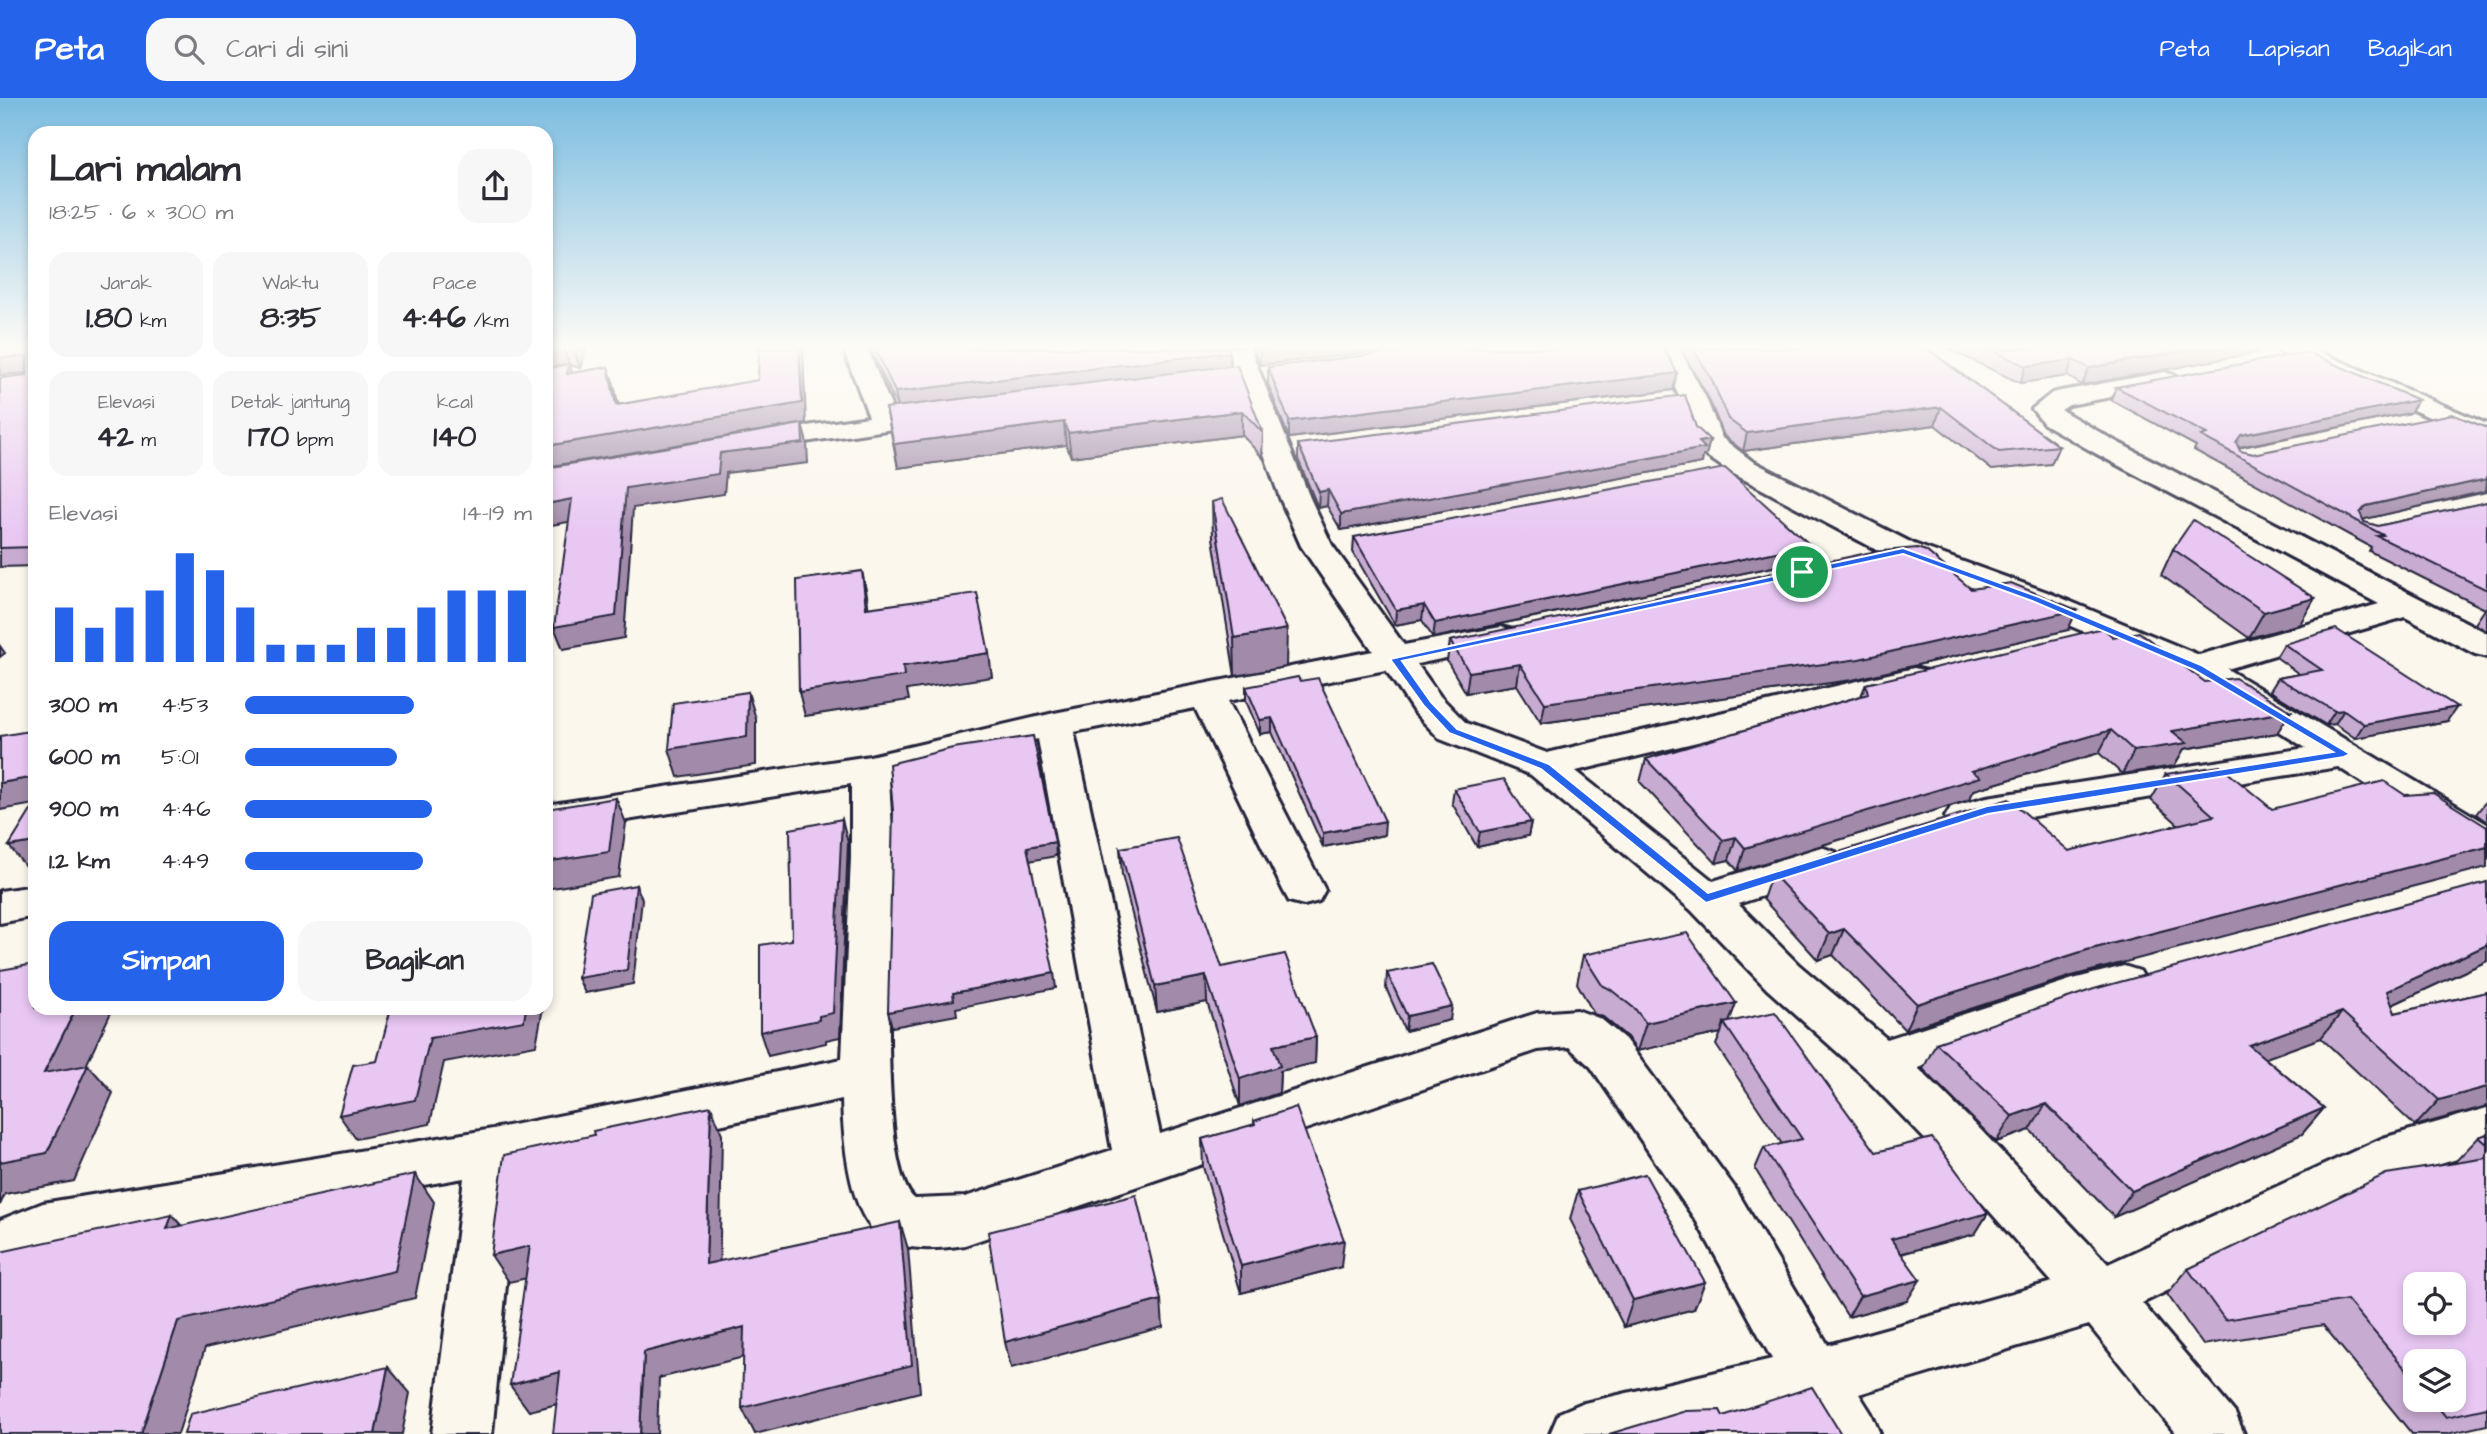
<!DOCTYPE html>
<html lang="id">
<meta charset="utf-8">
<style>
:root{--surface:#fff;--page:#f7f7f7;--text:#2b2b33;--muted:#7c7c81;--accent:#2563eb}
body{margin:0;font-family:"Architects Daughter",sans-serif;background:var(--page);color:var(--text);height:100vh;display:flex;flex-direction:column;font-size:26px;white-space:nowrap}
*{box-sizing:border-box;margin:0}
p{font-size:23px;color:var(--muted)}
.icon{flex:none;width:38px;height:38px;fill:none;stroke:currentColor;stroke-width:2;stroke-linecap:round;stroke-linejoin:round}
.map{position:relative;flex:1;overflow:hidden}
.details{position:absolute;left:28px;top:28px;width:525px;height:889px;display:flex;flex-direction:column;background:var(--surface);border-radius:21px;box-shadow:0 4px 10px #0003}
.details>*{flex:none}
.controls{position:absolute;left:2403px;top:1174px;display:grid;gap:14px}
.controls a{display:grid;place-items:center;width:63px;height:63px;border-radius:14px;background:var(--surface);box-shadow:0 4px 10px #0003;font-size:35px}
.pin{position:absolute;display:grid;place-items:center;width:60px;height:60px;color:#fff;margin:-30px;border:4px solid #fff;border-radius:50%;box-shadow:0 2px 7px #0007}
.round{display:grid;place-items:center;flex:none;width:74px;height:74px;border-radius:21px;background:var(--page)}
.headline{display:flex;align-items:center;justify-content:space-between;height:119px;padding:0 21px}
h1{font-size:38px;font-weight:700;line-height:52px}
.stats{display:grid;grid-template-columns:repeat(3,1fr);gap:10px;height:119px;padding:7px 21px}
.stats div{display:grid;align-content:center;border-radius:18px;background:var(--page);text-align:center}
.stats b{font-size:30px;font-weight:700}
.stats small{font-size:19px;font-weight:400}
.stats p{font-size:19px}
.chart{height:196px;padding:14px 21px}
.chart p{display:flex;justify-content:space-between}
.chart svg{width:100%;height:126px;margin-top:7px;stroke:var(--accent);stroke-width:6}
.primary-button{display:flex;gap:14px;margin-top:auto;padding:14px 21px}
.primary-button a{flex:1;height:80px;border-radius:21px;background:var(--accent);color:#fff;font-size:28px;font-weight:700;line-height:80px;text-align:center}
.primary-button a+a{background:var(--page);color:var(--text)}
ul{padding:0 21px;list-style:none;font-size:23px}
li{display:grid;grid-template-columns:112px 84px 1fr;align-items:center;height:52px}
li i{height:18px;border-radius:9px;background:var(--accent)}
header{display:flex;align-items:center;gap:42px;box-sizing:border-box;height:98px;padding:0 35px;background:var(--accent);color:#fff}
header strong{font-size:33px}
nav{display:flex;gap:38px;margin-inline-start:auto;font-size:24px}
.search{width:490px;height:63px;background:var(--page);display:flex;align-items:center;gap:18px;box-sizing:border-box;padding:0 24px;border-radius:21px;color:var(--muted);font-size:26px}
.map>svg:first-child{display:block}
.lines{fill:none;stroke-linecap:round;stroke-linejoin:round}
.street-casing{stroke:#22223b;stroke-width:6}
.street{fill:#fbf7ec;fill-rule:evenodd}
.wall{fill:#c8abd1;stroke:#22223b;stroke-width:2;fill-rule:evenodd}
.shaded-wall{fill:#a28baa;stroke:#22223b;stroke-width:2}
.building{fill:#e8c7f3;stroke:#22223b;stroke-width:2;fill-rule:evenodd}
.route{fill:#2563eb;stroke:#fff;stroke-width:2;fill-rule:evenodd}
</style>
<header>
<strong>Peta</strong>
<div class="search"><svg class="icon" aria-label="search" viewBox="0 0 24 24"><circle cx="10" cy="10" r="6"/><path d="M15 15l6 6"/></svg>Cari di sini</div>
<nav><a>Peta</a><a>Lapisan</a><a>Bagikan</a></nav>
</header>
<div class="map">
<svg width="2487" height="1336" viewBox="0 0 2487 1336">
<rect width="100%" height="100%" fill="#fbf7ec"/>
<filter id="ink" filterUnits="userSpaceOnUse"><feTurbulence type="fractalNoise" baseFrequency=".0143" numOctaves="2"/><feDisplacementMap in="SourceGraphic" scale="14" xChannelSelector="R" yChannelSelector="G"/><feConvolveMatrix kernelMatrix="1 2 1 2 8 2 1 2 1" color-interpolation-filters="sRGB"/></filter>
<g filter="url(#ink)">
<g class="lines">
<defs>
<g id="street">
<polygon points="843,250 867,250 894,315 941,308 950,310 954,316 950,322 941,324 751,352 741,350 737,344 741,338 751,336 869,319"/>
<path d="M1226,250H1250L1310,400L1332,447L1404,547L1501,529L1513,532L1518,539L1513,546L1417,566L1440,598L1466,625L1547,655L1914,570L1927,573L1932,581L1927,589L1576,673L1713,783L1821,749L1836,754L1842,764L1836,774L1738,806L1799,867L1887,941L2073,881L2124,868L2140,873L2147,885L2140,897L1918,970L1978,1029L2108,1166L2383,1040L2487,1010V1052L2414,1074L2142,1205L2235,1315L2244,1336H2176L2089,1227L1859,1296L1871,1315L1880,1336H1815L1800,1312L1704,1336H1550L1559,1315L1580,1306L1772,1261L1697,1124L1591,969L1569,949L1538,952L965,1147C937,1151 900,1155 876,1134C848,1110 843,1036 842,1001L517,1070L492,1336H432L464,1080L49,1152C32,1160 18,1171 0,1178V1122L43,1105L493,1031L842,961L851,760V686L546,735V707L870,658L1054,615L1373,553L1301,448L1280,400ZM1386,572L1414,614L1440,641L1531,677L1691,812L1767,891L1863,977L1942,1059L2052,1184L1828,1247L1735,1090L1625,941L1601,921L1577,912L1537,915L1160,1036L1074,634L1195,610L1283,792L1289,803L1304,807L1319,803L1325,792L1228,603ZM1038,641L1112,1052L965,1099L915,1101C876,1070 892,820 893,763C893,735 890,706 889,678Z"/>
<polygon points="1655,250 1679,250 1706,300 1722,340 1752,363 1914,446 2047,494 2199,557 2379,506 2095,355 2044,326 2032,311 2052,295 2061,293 2165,274 2174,277 2178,282 2174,287 2069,307 2061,312 2115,343 2487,535 2487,559 2475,556 2405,519 2227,571 2487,726 2487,759 2472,755 2338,669 1991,725 1965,732 1951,729 1945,719 1951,709 1987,699 2306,650 2185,576 2023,508 1892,460 1732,375 1708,359 1695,343 1680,300"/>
<polygon points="2278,250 2310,250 2487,326 2487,344 2281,255"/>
<polygon points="35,788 35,818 0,825 0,793"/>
</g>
</defs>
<use href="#street" class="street-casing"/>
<use href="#street" class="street"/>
</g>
<g class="wall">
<polygon points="0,250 35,250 35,468 0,469 0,280 27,277 27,275 0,277"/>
<polygon points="546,250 586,250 580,270 570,267 572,275 608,269 614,287 618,306 806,325 546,369 569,267 546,270"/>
<polygon points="870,250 1229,250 1230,268 1263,335 1262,359 1242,337 1071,359 1066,347 898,370 886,310 897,309"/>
<polygon points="1252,250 1401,250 1260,267"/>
<polygon points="1680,250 1926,250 2059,348 2051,366 1992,372 1935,327 1743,353 1724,338 1708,299"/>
<polygon points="1946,250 1999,251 1998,250 2276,250 2276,251 2082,287 2067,278 2020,285"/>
<polygon points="1268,269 1673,292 1289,340 1268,286"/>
<polygon points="2116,289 2410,315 2238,350 2240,353 2253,356 2487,330 2487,394 2363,421 2364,424 2378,428 2487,404 2487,533 2475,526 2485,511 2369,453 2371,449 2194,352 2196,348 2111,302"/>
<polygon points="1298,346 1706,358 1703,358 1702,365 1341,432 1327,408 1318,410 1298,361"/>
<polygon points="1212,404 1286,569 1235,578 1213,440"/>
<polygon points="1354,439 1810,447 1806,462 1433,540 1422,522 1395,527 1353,454"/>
<polygon points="2173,451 2300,526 2249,540 2161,477"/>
<polygon points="1971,491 2068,532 1852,582 1541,625 1517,587 1466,595 1447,563 1450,543"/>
<polygon points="2113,539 2205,584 2277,635 2184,651 2174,668 2122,676 2099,655 1974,692 1969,702 1738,773 1729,762 1716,765 1640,684 1646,661 1861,598 1866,586"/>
<polygon points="2284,546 2447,623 2355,640 2335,626 2326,627 2270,593 2278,580 2299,576 2276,559"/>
<polygon points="1246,589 1384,737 1323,749 1272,634 1260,636 1246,603"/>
<polygon points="2166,676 2272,711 2072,878 1905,932 1833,857 1818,862 1763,801 1772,775 2069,753 2179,727 2151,702"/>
<polygon points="1454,691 1531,724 1528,738 1477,749 1452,705"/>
<polygon points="2487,702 2487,724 2476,716"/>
<polygon points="1120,750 1222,869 1316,939 1315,965 1280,973 1279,995 1240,1008 1207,904 1157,914 1122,777"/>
<polygon points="2487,784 2487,863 2392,907 2395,915 2487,894 2487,1008 2415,1028 2321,940 2265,960 2324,1010 2302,1036 2114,1119 2030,1032 1996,1044 1923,971 1936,945"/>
<polygon points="1583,857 1736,905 1729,924 1876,1054 1988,1115 1975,1136 1901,1156 1907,1203 1848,1219 1755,1071 1764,1050 1782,1046 1716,947 1721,935 1637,953 1627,939 1603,919 1594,916 1577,885"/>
<polygon points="1387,875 1450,922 1405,933 1386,890"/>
<polygon points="1254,1023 1341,1169 1241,1195 1203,1069 1202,1041 1254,1027"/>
<path d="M2487,1036V1327L2447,1336H2412L2323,1227L2203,1247L2167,1196L2188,1171L2455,1065H2454L2479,1039ZM2415,1264L2454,1302H2415Z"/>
<polygon points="1578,1093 1694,1211 1624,1229 1570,1121"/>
</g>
<g class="shaded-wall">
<polygon points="552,250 563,250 569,266 546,270 546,251"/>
<polygon points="575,250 586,250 580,270 574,252"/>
<polygon points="799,250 803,250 806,325 546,369 546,348 802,305"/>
<polygon points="1266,250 1401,250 1260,267 1260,251"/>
<polygon points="2200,250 2276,250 2276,251 2082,287 2089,270"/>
<polygon points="1230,254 1230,271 898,311 895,294"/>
<polygon points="27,258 35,274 0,277 0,260"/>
<polygon points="2073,262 2067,278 2020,285 2026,268"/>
<polygon points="569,266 576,285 567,276"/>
<polygon points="608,269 614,287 622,326 616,307"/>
<polygon points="1677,275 1673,292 1289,340 1289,323"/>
<polygon points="2418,302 2410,315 2234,350 2236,344 2241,337"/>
<polygon points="1941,309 1935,327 1743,353 1747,335"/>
<polygon points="1242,313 1242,337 1071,359 1068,335"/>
<polygon points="1064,324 1066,347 898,370 894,346"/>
<polygon points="802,326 807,345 808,365 726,375 724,396 633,410 624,540 563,551 554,529 626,390"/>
<polygon points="1710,342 1706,358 1703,358 1702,365 1341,432 1341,416"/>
<polygon points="2487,381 2486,393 2357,423 2360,415 2366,408"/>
<polygon points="1328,392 1327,408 1318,410 1319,394"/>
<polygon points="572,401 579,422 546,428 546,406"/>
<polygon points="1810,447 1806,462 1433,540 1435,525"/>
<polygon points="862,473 867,497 871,534 866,510"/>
<polygon points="2315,500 2300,526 2249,540 2264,514"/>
<polygon points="1424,507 1422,522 1395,527 1396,512"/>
<polygon points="2077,512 2068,532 1852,582 1541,625 1545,605"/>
<polygon points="1287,531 1286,569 1235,578 1234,540"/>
<polygon points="0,548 5,555 0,559"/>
<polygon points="989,555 992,579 907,592 909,602 805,618 799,594 903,568"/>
<polygon points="1520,566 1517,587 1466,595 1469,574"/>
<polygon points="748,594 756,621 756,667 678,679 669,651"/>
<polygon points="2457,609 2447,623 2355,640 2364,626"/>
<polygon points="2344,612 2335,626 2326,627 2335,613"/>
<polygon points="2291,613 2277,635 2184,651 2174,668 2122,676 2134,653 2172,633"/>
<polygon points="1272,620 1272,634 1260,636 1260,622"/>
<polygon points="2111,632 2099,655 1974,692 1969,702 1738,773 1745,750 1972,673"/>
<polygon points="35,679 35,706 0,712 0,685"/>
<polygon points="616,700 626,725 619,779 546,791 546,764"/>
<polygon points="842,721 848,745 840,939 826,942 826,945 768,958 760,934"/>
<polygon points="1385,723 1384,737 1323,749 1323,735"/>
<polygon points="1531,724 1528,738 1477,749 1480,734"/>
<polygon points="1736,739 1729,762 1716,765 1723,742"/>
<polygon points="35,744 35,772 29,773 9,748"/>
<polygon points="1055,744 1056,758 1029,763 1027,749"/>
<polygon points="2487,749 2487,769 2072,878 1905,932 1917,906 2087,852"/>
<polygon points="636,787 642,801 633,886 585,895 578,880"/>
<polygon points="1844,831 1833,857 1818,862 1829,836"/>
<polygon points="2487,847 2487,863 2366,919 2387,893"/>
<polygon points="1054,875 1056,890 956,910 957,917 892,929 888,914 953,895"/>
<polygon points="1206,878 1207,904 1157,914 1155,888"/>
<polygon points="1736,905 1727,930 1724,925 1721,935 1637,953 1646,925"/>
<polygon points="1452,908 1450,922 1405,933 1407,918"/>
<polygon points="76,910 113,910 69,1004 44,975"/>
<polygon points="526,910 543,910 536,947 444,964 430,1026 356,1041 339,1017 430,940"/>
<polygon points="2342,914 2321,940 2230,973 2249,947"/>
<polygon points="1316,939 1315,965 1280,973 1279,995 1240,1008 1240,981 1273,948"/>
<polygon points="88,967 113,995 74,1083 5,1096 0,1107 0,1064"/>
<polygon points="2487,989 2487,1008 2415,1028 2439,1002"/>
<polygon points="2046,1006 2030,1032 1996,1044 2012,1018"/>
<polygon points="711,1008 722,1036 719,1193 706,1166"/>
<polygon points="2324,1010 2302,1036 2114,1119 2132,1093"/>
<polygon points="415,1076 434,1104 415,1200 205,1250 178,1336 141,1336 178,1223"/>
<polygon points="1988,1115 1975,1136 1880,1161 1891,1141"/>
<polygon points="172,1117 197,1145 167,1131"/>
<polygon points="900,1124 908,1151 920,1294 755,1336 742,1310"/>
<polygon points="1344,1142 1341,1169 1241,1195 1241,1168"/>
<polygon points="530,1148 546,1176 509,1184 491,1157"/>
<polygon points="1920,1182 1907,1203 1848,1219 1860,1198"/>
<polygon points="1705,1184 1694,1211 1624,1229 1633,1202"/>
<polygon points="1161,1202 1163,1229 1011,1270 1005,1244"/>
<polygon points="744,1229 756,1256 659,1280 657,1336 640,1336 644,1254"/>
<polygon points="388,1269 410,1295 402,1336 375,1336"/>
<polygon points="560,1274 577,1301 529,1313 510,1287"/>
</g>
<g class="building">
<polygon points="0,250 35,250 35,449 0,450 0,280 27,277 27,258 0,260"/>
<polygon points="759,250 799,250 802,305 546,348 546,271 569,266 567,276 608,269 616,307 758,282"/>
<polygon points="875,250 1229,250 1230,254 895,294"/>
<polygon points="1427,250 1664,250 1677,275 1289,323 1268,269"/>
<polygon points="1693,250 1926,250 2059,348 1999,354 1941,309 1747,335 1728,321 1712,282"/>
<polygon points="1987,250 1996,250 2005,252 2012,250 2200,250 2089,270 2073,262 2026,268"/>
<polygon points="2307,254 2418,302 2241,337 2236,344 2240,353 2253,356 2452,316 2487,330 2487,381 2366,408 2360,415 2364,424 2378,428 2487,404 2487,492 2377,438 2383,437 2201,338 2207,336 2116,289"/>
<polygon points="1237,267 1263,335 1242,313 1068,335 1064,324 894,346 886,310"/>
<polygon points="1685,297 1696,329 1710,342 1699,344 1705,350 1341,416 1328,392 1319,394 1298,346"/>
<polygon points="802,326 803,345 720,355 718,376 626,390 616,518 554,529 572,401 546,406 546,370"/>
<polygon points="1725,370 1810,447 1435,525 1424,507 1396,512 1354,439"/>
<polygon points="1222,401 1287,531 1234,540 1212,404"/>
<polygon points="2193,422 2315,500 2264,514 2173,451"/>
<polygon points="1917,450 1926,453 1971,491 2011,485 2077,512 1859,561 1545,605 1520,566 1469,574 1450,543 1872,454"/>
<polygon points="862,473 866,510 977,495 989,555 903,568 904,578 799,594 797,482"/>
<polygon points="2103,530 2113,539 2139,534 2205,584 2235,580 2291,613 2172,633 2187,645 2134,653 2111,632 1972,673 1980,679 1745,750 1736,739 1723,742 1646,661 1868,596 1866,586"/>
<polygon points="2336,531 2457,609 2364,626 2344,612 2335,613 2278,580 2322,572 2284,546"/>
<polygon points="1298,579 1300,583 1318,580 1385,723 1323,735 1272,620 1260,622 1246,589"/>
<polygon points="748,594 747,639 669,651 673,605"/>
<polygon points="35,632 35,679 0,685 0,638"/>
<polygon points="1033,638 1055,744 1027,749 1054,875 953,895 954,902 888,914 893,713 889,666 953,650"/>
<polygon points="2220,668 2272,711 2384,683 2405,697 2433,695 2487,729 2487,749 2087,852 1917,906 1844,831 1829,836 1772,775 2009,701 2069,753 2214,718 2166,676"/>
<polygon points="1504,681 1531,724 1480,734 1454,691"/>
<polygon points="616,700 609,754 546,764 546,711"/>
<polygon points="35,706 35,744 9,748"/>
<polygon points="842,721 833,915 819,918 819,922 760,934 760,847 792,842 790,731"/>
<polygon points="1177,740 1222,869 1285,856 1316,939 1273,948 1280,968 1240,981 1206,878 1155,888 1120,750"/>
<polygon points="2487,784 2487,847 2387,893 2395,915 2487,894 2487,989 2439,1002 2342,914 2249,947 2324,1010 2132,1093 2046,1006 2012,1018 1936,945 2094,891"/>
<polygon points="636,787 627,872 578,880 591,795"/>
<polygon points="1687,835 1736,905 1646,925 1635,911 1610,891 1602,887 1583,857"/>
<polygon points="35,866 35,910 76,910 44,975 88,967 47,1055 0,1064 0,872"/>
<polygon points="1432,866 1452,908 1407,918 1387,875"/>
<polygon points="391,910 526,910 524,923 430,940 415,1002 339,1017 353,967 377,963"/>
<polygon points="1775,914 1876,1054 1932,1040 1988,1115 1891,1141 1920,1182 1860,1198 1764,1050 1802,1041 1724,925"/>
<polygon points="711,1008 706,1166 900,1124 912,1267 742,1310 744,1229 644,1254 640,1336 553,1336 560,1274 510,1287 530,1148 491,1157 504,1057 594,1037 593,1033"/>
<polygon points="1296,1009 1344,1142 1241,1168 1202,1041 1255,1026 1254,1023"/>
<polygon points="2487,1036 2487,1046 2479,1039"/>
<path d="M2487,1060V1310L2446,1319L2432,1302H2454V1264H2415V1282L2347,1202L2225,1222L2188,1171L2386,1076ZM2415,1186H2454V1225H2415Z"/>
<polygon points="415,1076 395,1173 178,1223 141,1336 0,1336 0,1154 172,1117 167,1131"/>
<polygon points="1645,1076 1705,1184 1633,1202 1578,1093"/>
<polygon points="1136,1097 1161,1202 1005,1244 988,1134"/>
<polygon points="388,1269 375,1336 184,1336 190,1316"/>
<polygon points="1812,1289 1841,1336 1609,1336 1686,1313 1720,1312 1723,1318"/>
</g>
</g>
<linearGradient id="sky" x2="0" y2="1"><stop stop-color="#7bbce0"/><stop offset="0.57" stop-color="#fdfbf6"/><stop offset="1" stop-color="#fdfbf6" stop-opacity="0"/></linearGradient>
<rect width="2487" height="437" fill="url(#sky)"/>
<path class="route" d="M1903,450L2039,499L2201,567L2350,656L2344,659L1988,716L1706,805L1541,671L1449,635L1424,608L1390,561ZM1903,456L2032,503L2194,572L2333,654L1987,708L1708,795L1549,666L1457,631L1431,604L1402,563Z"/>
</svg>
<div class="controls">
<a><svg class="icon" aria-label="locate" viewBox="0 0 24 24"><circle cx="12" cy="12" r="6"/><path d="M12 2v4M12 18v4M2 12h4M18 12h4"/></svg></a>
<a><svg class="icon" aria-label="layers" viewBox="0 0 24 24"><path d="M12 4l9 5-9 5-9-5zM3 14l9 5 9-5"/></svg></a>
</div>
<div class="pin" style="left:1802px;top:474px;background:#1e9e55"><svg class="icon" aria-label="arrive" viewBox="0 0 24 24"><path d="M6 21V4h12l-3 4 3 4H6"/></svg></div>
<section class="details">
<div class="headline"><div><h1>Lari malam</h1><p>18:25 · 6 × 300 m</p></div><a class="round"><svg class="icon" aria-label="share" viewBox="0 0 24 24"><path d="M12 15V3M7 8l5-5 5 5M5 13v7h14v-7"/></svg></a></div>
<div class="stats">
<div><p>Jarak</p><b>1.80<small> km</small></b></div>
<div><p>Waktu</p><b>8:35</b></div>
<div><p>Pace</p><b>4:46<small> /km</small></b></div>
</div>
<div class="stats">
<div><p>Elevasi</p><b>42<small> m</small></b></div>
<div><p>Detak jantung</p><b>170<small> bpm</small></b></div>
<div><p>kcal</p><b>140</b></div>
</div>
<div class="chart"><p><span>Elevasi</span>14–19 m</p>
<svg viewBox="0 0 160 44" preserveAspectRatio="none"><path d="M5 44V25M15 44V32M25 44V25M35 44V19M45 44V6M55 44V12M65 44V25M75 44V38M85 44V38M95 44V38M105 44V32M115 44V32M125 44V25M135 44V19M145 44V19M155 44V19"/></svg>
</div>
<ul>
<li><b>300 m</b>4:53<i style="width:59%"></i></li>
<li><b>600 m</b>5:01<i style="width:53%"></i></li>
<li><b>900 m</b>4:46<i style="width:65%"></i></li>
<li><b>1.2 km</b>4:49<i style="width:62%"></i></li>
</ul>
<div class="primary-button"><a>Simpan</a><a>Bagikan</a></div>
</section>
</div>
